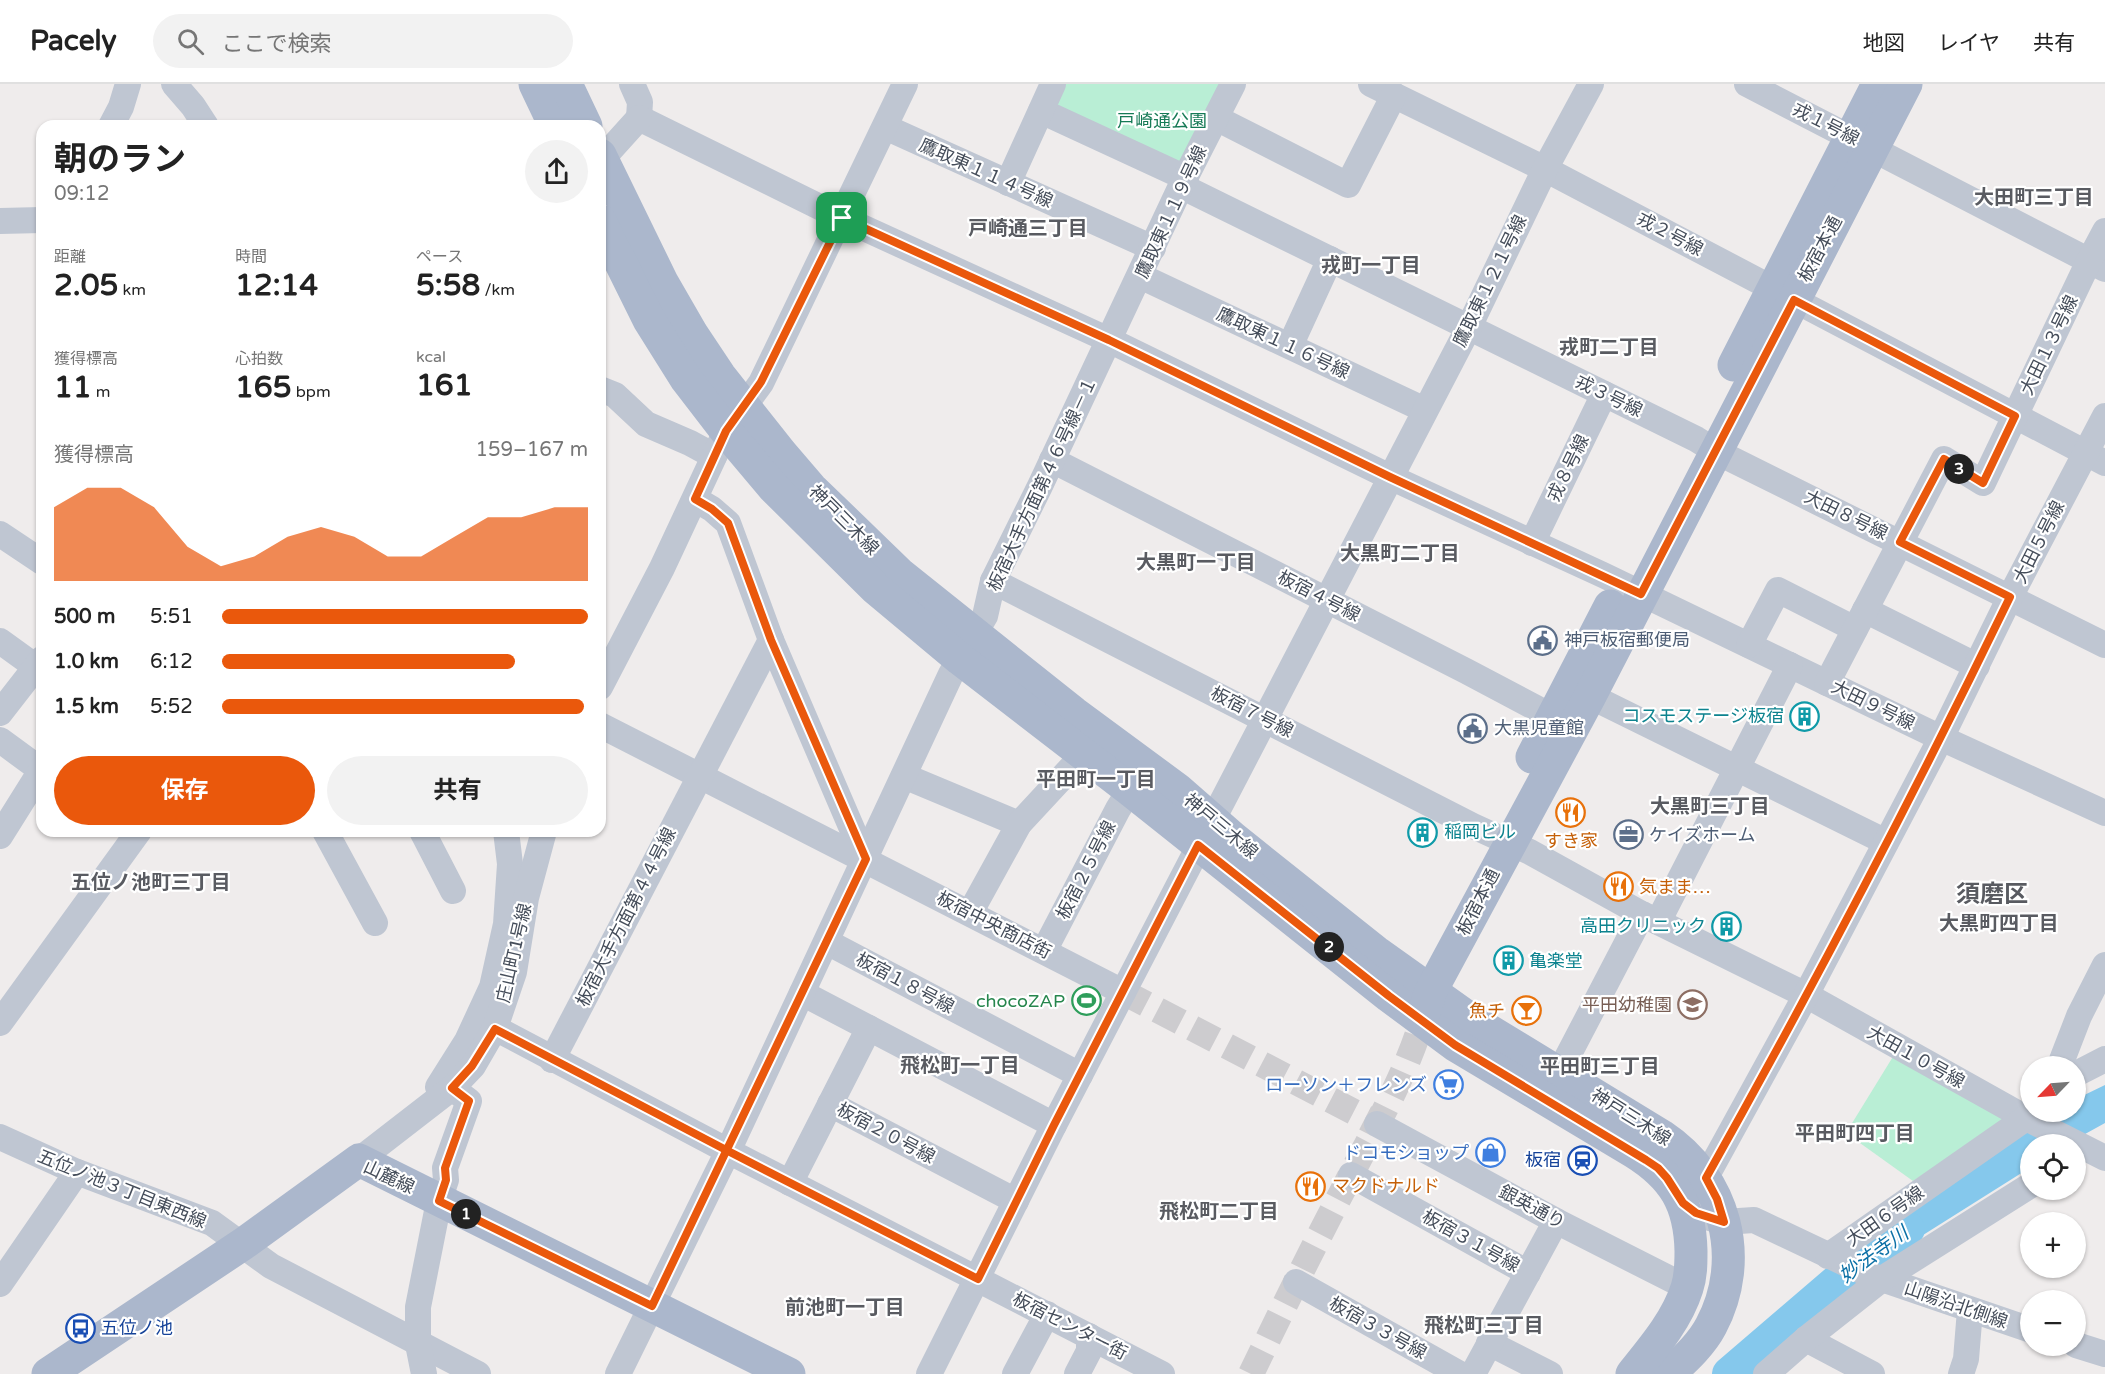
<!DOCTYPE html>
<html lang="ja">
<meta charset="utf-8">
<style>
:root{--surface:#fff;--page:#f2f2f2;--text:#222;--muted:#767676;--line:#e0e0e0;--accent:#ea580c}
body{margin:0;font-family:"Varela Round","Noto Sans JP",sans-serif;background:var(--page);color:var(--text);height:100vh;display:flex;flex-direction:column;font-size:22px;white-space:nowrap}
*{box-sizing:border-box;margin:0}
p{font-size:20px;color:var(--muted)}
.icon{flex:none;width:33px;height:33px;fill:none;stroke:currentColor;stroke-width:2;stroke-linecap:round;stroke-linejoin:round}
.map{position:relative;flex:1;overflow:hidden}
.side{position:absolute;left:36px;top:36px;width:570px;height:717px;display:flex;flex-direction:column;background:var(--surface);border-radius:18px;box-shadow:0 2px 4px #0004}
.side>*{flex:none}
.needle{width:39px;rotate:245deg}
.buttons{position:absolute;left:2020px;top:972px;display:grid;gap:12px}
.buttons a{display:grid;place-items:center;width:66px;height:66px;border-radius:50%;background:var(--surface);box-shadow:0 2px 4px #0004;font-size:30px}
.pin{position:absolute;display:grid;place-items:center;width:51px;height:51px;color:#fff;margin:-26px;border-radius:12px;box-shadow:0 3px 9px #0006}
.km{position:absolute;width:30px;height:30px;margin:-15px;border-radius:50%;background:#222;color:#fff;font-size:16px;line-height:30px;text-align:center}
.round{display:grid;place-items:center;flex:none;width:63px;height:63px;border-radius:32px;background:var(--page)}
.head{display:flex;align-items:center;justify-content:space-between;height:102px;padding:0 18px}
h1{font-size:33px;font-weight:700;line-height:45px}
.figures{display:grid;grid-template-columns:repeat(3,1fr);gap:9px;height:102px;padding:6px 18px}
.figures div{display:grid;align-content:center}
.figures b{font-size:30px;font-weight:700}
.figures small{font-size:16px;font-weight:400}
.figures p{font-size:16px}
.chart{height:168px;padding:12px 18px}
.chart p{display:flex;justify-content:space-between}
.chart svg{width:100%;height:108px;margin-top:6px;fill:var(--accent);opacity:.7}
.button{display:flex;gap:12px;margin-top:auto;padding:12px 18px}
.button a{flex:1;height:69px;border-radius:36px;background:var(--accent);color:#fff;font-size:24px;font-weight:700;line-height:69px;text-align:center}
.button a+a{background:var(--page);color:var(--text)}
ul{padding:0 18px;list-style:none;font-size:20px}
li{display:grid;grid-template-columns:96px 72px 1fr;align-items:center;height:45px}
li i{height:15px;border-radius:8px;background:var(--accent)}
header{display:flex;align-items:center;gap:36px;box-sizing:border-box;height:84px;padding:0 30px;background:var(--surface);border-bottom:2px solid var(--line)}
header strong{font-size:28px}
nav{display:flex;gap:33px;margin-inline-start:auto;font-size:21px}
.search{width:420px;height:54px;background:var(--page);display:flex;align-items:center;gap:15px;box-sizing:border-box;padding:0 21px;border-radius:33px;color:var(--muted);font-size:22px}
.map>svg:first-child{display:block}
.green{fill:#b9eed5}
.water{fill:#85c8ec}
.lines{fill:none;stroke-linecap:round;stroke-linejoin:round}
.river{stroke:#85c8ec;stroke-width:34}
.minor-tunnel{stroke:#cdcccf;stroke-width:26;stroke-dasharray:26 13;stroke-linecap:butt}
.minor{stroke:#bfc6d2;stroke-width:26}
.major{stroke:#abb7cc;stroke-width:33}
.route-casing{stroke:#fff;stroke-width:12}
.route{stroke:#ea580c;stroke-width:8}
.labels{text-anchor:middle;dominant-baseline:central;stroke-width:4.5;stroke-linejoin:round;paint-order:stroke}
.park-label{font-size:18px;fill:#167a56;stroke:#fff}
.street-label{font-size:18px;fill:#454d5a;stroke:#fff}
.service-label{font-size:18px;fill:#4e5e75;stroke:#fff;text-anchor:start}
.culture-label{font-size:18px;fill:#0d838f;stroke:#fff;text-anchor:end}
.food-label{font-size:18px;fill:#c56008;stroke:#fff;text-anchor:start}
.leisure-label{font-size:18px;fill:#27864d;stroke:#fff;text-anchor:end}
.education-label{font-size:18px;fill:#785e54;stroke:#fff;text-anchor:end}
.shop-label{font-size:18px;fill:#366cbe;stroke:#fff;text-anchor:end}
.transit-label{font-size:18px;fill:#164399;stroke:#fff;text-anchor:end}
.neighbourhood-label{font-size:20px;font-weight:bold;fill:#595b61;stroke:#fff}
.water-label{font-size:20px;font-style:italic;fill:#0b70a6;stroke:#fff}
.district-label{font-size:24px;font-weight:bold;fill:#595b61;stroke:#fff}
</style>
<header>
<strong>Pacely</strong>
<div class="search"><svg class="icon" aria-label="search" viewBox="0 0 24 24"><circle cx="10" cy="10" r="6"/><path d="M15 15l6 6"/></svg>ここで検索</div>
<nav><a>地図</a><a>レイヤ</a><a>共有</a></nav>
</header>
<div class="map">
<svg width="2105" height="1290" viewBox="0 0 2105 1290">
<rect width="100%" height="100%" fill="#efecec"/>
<g class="green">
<polygon points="1063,0 1222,0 1180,87 1051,24"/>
<polygon points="1894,971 2010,1035 1913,1097 1846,1049"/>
</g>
<polygon class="water" points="2105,1001 2105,1039 2067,1060 2031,1060 2031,1083 1885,1175 1852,1163 2052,1028 2076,1028 2076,1015"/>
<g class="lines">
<polyline class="river" points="1729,1290 1870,1169 1908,1145"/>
<g class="minor-tunnel">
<polyline points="1123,908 1377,1040"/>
<path d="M1251,1290C1281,1228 1311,1167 1343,1106C1371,1051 1404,996 1422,937"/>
</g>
<g class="minor">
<polyline points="174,0 193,22 206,42"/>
<polyline points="632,0 640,18 639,34"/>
<polyline points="1371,0 1545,85 2105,379"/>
<polyline points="1747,0 2105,185"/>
<polyline points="1041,27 1186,94"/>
<polyline points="639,34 842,134 1109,256 1390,393 1603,491 1941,654 2105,729"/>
<polyline points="1216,34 1348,101 1394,11"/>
<polyline points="111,42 121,23 128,0"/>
<polyline points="885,43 1153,164"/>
<polyline points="602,75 639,34"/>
<polyline points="1008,99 1053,0"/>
<polyline points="1181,102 1696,355 1715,367 2105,561"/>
<polyline points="0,137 42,136"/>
<polyline points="1140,192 1425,326"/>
<polyline points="1290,262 1330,175"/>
<polyline points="600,305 615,311 646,340 690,359 714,372"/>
<polyline points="1052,376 1466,587 1553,633"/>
<polyline points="695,415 712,425 728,439 771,556 865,775"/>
<polyline points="0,450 42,478"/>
<polyline points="1532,459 1604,310"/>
<polyline points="993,497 1473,742 1530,768 1642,830 1806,911 2026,1034 2105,1074"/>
<polyline points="1865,526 1977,582"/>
<polyline points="0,557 36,583"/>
<polyline points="1749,561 1778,506 1855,545"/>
<polyline points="1827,599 1944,375 1983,399 2089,177 2105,147"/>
<polyline points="600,603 662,484 726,347 761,299 905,0"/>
<polyline points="1590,612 1886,758"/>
<polyline points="0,629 42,575"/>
<polyline points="600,641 1123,908"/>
<polyline points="0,656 41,686"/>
<polyline points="904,692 1019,740"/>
<polyline points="325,747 375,839"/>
<polyline points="422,747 453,807"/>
<polyline points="0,752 42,685"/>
<polyline points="970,829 1019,740 1084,670"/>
<polyline points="1658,838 1790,581"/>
<polyline points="827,858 1080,991"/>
<polyline points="1044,867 1118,725 1130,706"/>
<polyline points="802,909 1054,1041"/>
<polyline points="0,939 139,747"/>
<polyline points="495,944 728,1067 1162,1290"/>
<polyline points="552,976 771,556"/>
<polyline points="2062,982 2062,976 2079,932 2105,881"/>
<polyline points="1559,989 1642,830"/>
<polyline points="2076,990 2105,975"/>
<polyline points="438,1003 467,957 492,903 506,840 510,780 506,747"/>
<polyline points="830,1020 1016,1117"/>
<polyline points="1377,1040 1556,1137 1688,1204"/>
<polyline points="0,1053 77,1088 212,1139 271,1182 478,1290"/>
<polyline points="359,1076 452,1004 473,982 495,944 514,888 526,814 544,747"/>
<polyline points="1351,1091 1528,1189"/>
<polyline points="1706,1093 1806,911 1941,654 2010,513 2105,332"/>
<polyline points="790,1099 869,944"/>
<polyline points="1706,1133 1724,1138 1754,1136 1870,1191 2031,1246"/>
<polyline points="1828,1172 2026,1034 2033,1028"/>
<polyline points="1296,1198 1460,1290"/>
<polyline points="0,1200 77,1088"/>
<polyline points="1806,1255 1872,1290"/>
<polyline points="1489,1259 1550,1290"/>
<polyline points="2076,1261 2105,1270"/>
<polyline points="424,1290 418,1260 418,1223 439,1117 446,1096 445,1084 469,1017 452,1004"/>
<polyline points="618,1290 728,1067 951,590 985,532 993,497 1040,402 1181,102 1233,0"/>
<polyline points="929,1290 1054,1041 1469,243 1545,85 1591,0"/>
<polyline points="1015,1290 1047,1230"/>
<polyline points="1077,1290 1089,1267 1089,1252"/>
<polyline points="1473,1290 1556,1137"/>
<polyline points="1766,1290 1806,1255 1882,1195 2031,1101"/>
<polyline points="1961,1290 1966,1275 1970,1226"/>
</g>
<g class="major">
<polyline points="535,0 555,42"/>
<polyline points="566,0 586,42"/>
<path d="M600,71L662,198L692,250L720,292L781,369L811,404L901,491L1074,629L1177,705L1233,754L1376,868L1470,935L1662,1052C1725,1094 1747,1174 1711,1242C1701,1261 1684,1276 1669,1290"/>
<path d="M600,137L649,236L686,295L726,347L774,404L875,504L960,575L1130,706L1389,912L1455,961L1634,1068C1674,1093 1690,1120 1691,1167C1691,1180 1691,1192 1687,1204C1677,1236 1653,1264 1632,1290"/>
<polyline points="1734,281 1878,0"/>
<polyline points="1532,673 1610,522"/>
<polyline points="1424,929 1431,907 1590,612 1906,0"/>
<polyline points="48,1290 243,1160 359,1076 789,1290"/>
</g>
</g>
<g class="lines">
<defs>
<path id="route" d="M842,134L761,298L726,347L695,415L712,425L728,439L771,556L866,775L652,1222L439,1117L446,1096L445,1084L469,1017L452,1004L472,982L495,945L728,1067L978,1195L1054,1041L1198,761L1389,912L1455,961L1646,1076L1658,1084L1667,1094L1683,1119L1696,1129L1724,1138L1717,1115L1706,1094C1813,903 1915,709 2010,513L1900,458L1944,375L1983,399L2015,332L1794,216L1641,510L1390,393L1109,256L842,134"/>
</defs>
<use href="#route" class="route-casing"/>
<use href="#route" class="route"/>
</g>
<defs>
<symbol id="civic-ring" viewBox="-11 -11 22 22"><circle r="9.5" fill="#fff" stroke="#5c6f8a" stroke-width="1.5"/><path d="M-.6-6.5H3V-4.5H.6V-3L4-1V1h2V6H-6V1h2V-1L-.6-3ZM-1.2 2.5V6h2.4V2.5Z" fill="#5c6f8a"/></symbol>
<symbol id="building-ring" viewBox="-11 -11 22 22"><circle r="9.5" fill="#fff" stroke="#0f9aa8" stroke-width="1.5"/><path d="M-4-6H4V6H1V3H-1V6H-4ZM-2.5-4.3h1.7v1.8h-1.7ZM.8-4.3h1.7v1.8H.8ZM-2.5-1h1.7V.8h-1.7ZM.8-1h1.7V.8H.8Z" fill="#0f9aa8"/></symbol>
<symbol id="restaurant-ring" viewBox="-11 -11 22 22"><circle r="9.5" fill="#fff" stroke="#e8710a" stroke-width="1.5"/><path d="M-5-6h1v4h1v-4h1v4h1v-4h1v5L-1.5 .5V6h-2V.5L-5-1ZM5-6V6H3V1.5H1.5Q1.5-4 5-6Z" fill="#e8710a"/></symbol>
<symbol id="office-ring" viewBox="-11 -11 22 22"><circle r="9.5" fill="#fff" stroke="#5c6f8a" stroke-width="1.5"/><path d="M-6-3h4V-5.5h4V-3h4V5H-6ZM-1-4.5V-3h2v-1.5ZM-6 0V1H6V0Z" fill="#5c6f8a"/></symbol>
<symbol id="stadium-ring" viewBox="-11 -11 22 22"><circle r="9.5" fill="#fff" stroke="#2e9e5b" stroke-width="1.5"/><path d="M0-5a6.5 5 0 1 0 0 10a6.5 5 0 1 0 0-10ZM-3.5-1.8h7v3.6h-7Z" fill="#2e9e5b"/></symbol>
<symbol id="school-ring" viewBox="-11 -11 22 22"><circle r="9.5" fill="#fff" stroke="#8d6e63" stroke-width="1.5"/><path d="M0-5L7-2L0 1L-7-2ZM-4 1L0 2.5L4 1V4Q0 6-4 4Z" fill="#8d6e63"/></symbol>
<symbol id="bar-ring" viewBox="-11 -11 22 22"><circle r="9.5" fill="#fff" stroke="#e8710a" stroke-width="1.5"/><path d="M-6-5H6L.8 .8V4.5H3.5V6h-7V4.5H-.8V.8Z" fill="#e8710a"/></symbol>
<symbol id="supermarket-ring" viewBox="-11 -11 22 22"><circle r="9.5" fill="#fff" stroke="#3f7fe0" stroke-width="1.5"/><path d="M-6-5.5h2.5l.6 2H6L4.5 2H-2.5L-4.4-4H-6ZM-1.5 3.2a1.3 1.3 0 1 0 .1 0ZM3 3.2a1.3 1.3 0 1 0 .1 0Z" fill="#3f7fe0"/></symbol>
<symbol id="shop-ring" viewBox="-11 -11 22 22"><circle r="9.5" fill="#fff" stroke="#3f7fe0" stroke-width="1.5"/><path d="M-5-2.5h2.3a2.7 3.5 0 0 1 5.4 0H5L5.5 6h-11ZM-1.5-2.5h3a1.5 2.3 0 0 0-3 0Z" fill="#3f7fe0"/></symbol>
<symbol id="station-ring" viewBox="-11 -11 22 22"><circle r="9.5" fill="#fff" stroke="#1a4fb4" stroke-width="1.5"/><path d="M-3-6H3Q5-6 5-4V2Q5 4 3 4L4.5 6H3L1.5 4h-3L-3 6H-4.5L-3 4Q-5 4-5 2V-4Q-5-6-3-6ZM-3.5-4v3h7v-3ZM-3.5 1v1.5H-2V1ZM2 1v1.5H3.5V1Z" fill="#1a4fb4"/></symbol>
<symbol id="bus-ring" viewBox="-11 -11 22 22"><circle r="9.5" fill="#fff" stroke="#1a4fb4" stroke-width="1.5"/><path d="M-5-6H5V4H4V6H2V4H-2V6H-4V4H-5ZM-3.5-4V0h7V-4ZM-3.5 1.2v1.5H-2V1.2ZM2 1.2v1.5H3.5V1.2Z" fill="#1a4fb4"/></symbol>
</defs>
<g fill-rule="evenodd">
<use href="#civic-ring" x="1526" y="540" width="33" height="33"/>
<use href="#building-ring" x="1788" y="616" width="33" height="33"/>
<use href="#civic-ring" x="1456" y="628" width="33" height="33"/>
<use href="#restaurant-ring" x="1554" y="712" width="33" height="33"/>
<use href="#building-ring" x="1406" y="732" width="33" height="33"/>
<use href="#office-ring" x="1612" y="734" width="33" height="33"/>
<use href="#restaurant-ring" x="1602" y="786" width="33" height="33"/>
<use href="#building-ring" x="1710" y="826" width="33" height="33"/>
<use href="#building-ring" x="1492" y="860" width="33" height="33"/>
<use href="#stadium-ring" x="1070" y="900" width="33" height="33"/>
<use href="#school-ring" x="1676" y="904" width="33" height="33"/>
<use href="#bar-ring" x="1510" y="910" width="33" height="33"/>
<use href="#supermarket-ring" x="1432" y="984" width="33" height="33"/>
<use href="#shop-ring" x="1474" y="1052" width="33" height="33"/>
<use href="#station-ring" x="1566" y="1060" width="33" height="33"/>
<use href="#restaurant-ring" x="1294" y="1086" width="33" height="33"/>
<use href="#bus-ring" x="64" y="1228" width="33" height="33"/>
</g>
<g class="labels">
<g class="park-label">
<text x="1162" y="37">戸崎通公園</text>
</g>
<g class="street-label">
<text transform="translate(1826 40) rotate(27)">戎１号線</text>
<text transform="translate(986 89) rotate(24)">鷹取東１１４号線</text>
<text transform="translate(1171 128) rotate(-65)">鷹取東１１９号線</text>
<text transform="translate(1670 150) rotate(28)">戎２号線</text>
<text transform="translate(1820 165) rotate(-62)">板宿本通</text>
<text transform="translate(1490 197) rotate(-64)">鷹取東１２１号線</text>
<text transform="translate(1283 259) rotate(25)">鷹取東１１６号線</text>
<text transform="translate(2049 261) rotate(-64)">大田１３号線</text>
<text transform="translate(1609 312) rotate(26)">戎３号線</text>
<text transform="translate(1568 384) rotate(-64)">戎８号線</text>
<text transform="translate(1042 400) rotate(-65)">板宿大手方面第４６号線－１</text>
<text transform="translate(1846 431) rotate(26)">大田８号線</text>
<text transform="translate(844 436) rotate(45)">神戸三木線</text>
<text transform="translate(2039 458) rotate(-63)">大田５号線</text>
<text transform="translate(1319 512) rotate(27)">板宿４号線</text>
<text transform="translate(1873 621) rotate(26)">大田９号線</text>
<text transform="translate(1252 628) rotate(27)">板宿７号線</text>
<text transform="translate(1221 742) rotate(40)">神戸三木線</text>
<text transform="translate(1086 786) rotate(-63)">板宿２５号線</text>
<text transform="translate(1478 818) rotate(-63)">板宿本通</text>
<text transform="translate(626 833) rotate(-63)">板宿大手方面第４４号線</text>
<text transform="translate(994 841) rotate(27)">板宿中央商店街</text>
<text transform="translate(514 869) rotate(-77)">庄山町1号線</text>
<text transform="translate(905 899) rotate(28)">板宿１８号線</text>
<text transform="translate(1916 973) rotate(29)">大田１０号線</text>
<text transform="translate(1631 1033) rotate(32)">神戸三木線</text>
<text transform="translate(886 1049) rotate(28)">板宿２０号線</text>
<text transform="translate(389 1093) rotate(25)">山麓線</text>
<text transform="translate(122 1105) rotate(22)">五位ノ池３丁目東西線</text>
<text transform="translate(1532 1123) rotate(28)">銀英通り</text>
<text transform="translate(1885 1132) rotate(-35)">大田６号線</text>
<text transform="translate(1471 1157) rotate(29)">板宿３１号線</text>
<text transform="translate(1956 1221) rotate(19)">山陽沿北側線</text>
<text transform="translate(1070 1242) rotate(27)">板宿センター街</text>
<text transform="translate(1378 1244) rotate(29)">板宿３３号線</text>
</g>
<g class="service-label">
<text x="1564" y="556">神戸板宿郵便局</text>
<text x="1494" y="644">大黒児童館</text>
<text x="1649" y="751">ケイズホーム</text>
</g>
<g class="culture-label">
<text x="1784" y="632">コスモステージ板宿</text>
<text x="1444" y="748" text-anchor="start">稲岡ビル</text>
<text x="1706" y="842">高田クリニック</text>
<text x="1529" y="877" text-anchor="start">亀楽堂</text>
</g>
<g class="food-label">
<text x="1571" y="757" text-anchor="middle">すき家</text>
<text x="1639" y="803">気まま…</text>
<text x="1505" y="927" text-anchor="end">魚チ</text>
<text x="1332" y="1102">マクドナルド</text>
</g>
<g class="leisure-label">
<text x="1065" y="917">chocoZAP</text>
</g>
<g class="education-label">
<text x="1672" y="921">平田幼稚園</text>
</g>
<g class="shop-label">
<text x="1427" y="1001">ローソン＋フレンズ</text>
<text x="1469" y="1069">ドコモショップ</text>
</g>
<g class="transit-label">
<text x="1561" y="1076">板宿</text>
<text x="101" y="1244" text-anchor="start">五位ノ池</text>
</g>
<g class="neighbourhood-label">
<text x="2034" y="114">大田町三丁目</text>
<text x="1028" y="145">戸崎通三丁目</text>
<text x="1371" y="182">戎町一丁目</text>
<text x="1609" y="264">戎町二丁目</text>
<text x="1400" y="470">大黒町二丁目</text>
<text x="1196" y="479">大黒町一丁目</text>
<text x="1096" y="696">平田町一丁目</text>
<text x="1710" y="723">大黒町三丁目</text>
<text x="151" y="799">五位ノ池町三丁目</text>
<text x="1999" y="840">大黒町四丁目</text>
<text x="960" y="982">飛松町一丁目</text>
<text x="1600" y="983">平田町三丁目</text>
<text x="1855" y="1050">平田町四丁目</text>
<text x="1219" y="1128">飛松町二丁目</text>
<text x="845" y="1224">前池町一丁目</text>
<text x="1484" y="1242">飛松町三丁目</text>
</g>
<g class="water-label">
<text transform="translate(1874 1171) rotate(-36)">妙法寺川</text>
</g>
<g class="district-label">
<text x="1992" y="810">須磨区</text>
</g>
</g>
</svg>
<div class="buttons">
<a><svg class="needle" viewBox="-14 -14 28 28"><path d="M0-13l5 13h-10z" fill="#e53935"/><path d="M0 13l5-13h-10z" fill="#767676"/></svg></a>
<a><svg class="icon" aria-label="locate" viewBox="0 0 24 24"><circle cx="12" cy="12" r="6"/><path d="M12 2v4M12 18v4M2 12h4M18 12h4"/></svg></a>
<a>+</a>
<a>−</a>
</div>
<div class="pin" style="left:842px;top:134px;background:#1e9e55"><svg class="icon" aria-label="arrive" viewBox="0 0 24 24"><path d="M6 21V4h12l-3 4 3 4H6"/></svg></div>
<b class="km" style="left:466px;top:1130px">1</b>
<b class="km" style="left:1329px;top:863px">2</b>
<b class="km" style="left:1959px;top:385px">3</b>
<section class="side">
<div class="head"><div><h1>朝のラン</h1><p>09:12</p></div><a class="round"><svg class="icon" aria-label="share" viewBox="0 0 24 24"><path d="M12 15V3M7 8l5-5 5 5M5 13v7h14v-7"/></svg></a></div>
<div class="figures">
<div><p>距離</p><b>2.05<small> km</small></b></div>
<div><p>時間</p><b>12:14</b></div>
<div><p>ペース</p><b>5:58<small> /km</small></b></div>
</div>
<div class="figures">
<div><p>獲得標高</p><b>11<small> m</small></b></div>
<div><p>心拍数</p><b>165<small> bpm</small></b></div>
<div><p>kcal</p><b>161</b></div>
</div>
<div class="chart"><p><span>獲得標高</span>159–167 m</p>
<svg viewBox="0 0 160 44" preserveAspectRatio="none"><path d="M0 44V14L10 6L20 6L30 14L40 30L50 38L60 34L70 26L80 22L90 26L100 34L110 34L120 26L130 18L140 18L150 14L160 14V44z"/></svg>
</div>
<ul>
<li><b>500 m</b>5:51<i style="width:100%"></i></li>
<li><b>1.0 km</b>6:12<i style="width:80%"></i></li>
<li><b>1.5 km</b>5:52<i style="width:99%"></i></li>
</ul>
<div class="button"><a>保存</a><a>共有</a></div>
</section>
</div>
